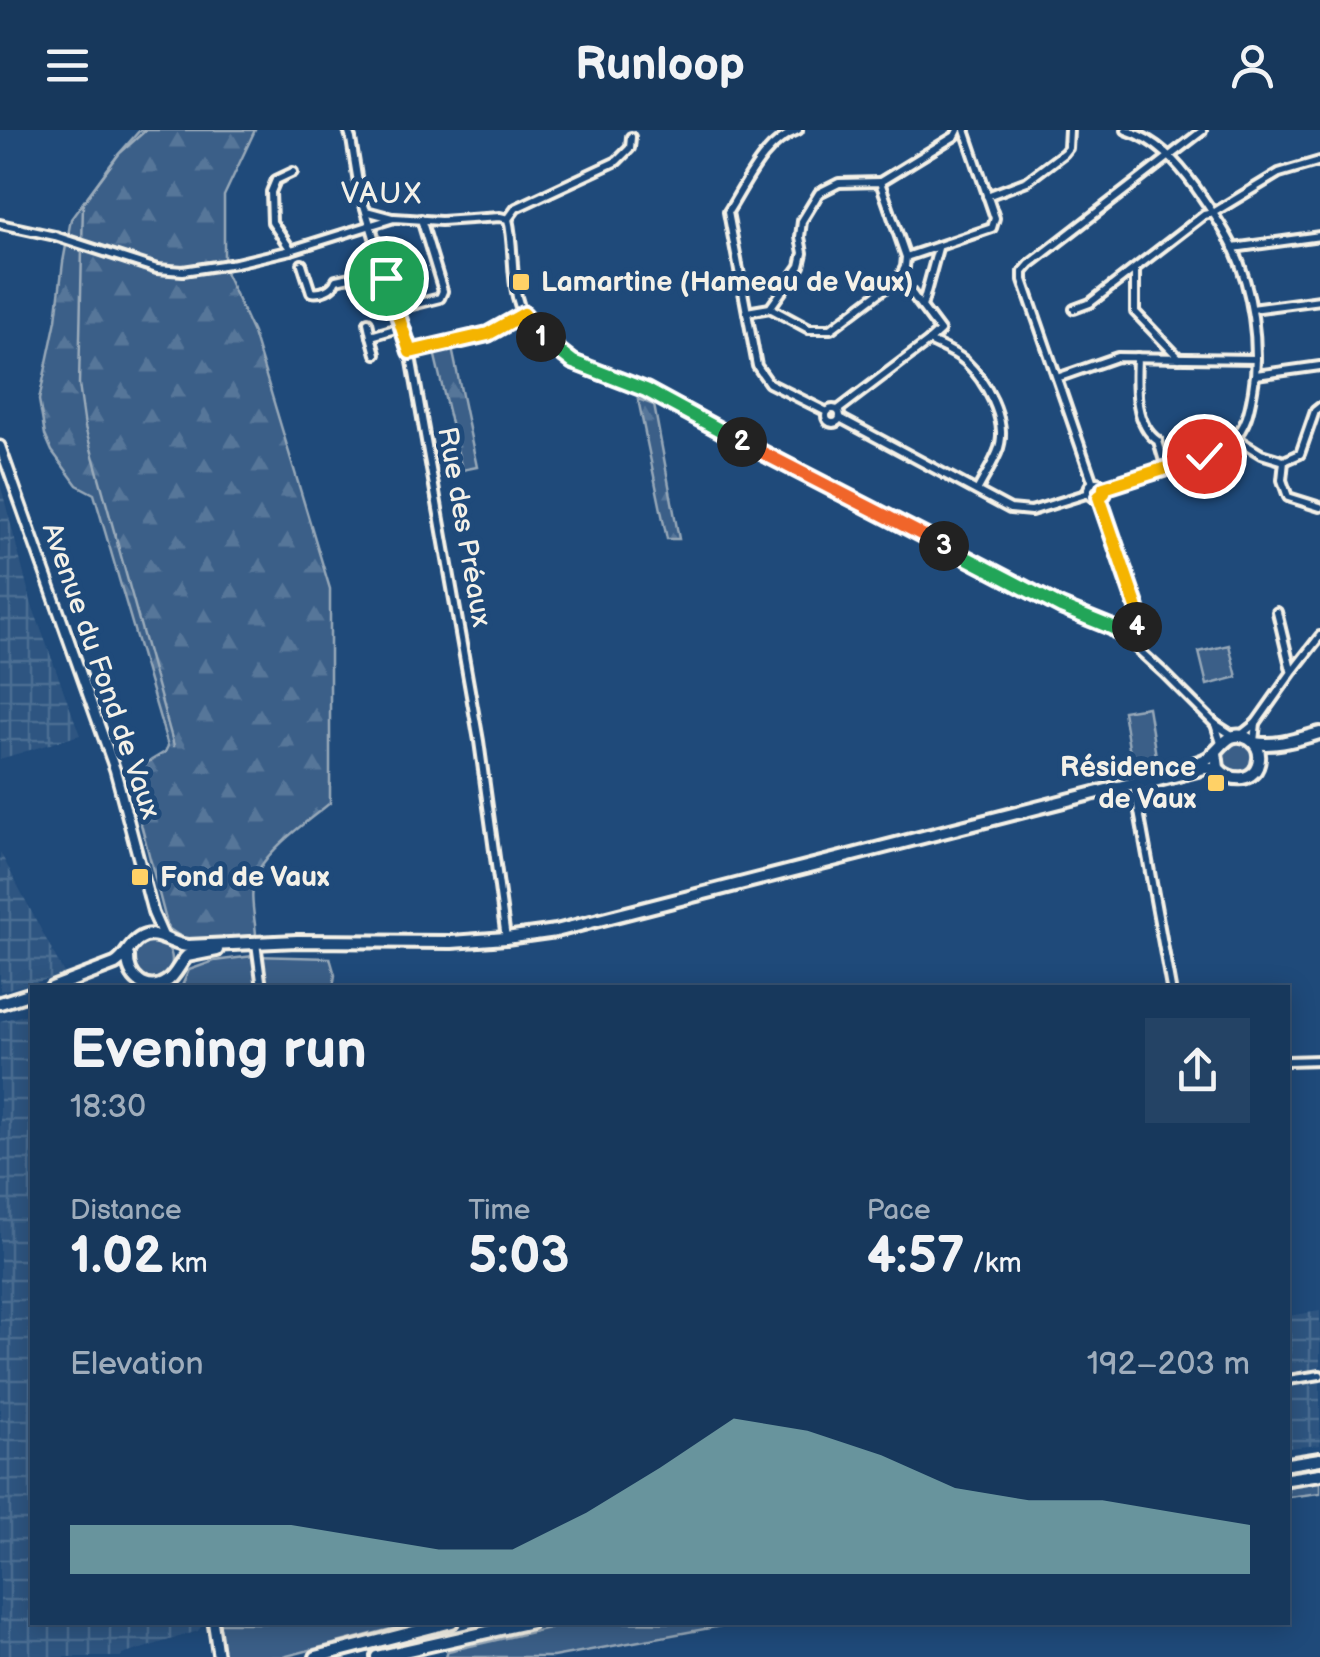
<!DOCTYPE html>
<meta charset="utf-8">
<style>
:root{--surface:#17385c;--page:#244365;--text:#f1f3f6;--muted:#9eacbb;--line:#365272;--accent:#8bbbb9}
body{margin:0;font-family:"Balsamiq Sans",sans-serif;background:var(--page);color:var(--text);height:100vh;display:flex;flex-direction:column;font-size:38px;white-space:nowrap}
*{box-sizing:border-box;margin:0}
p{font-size:32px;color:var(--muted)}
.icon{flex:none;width:55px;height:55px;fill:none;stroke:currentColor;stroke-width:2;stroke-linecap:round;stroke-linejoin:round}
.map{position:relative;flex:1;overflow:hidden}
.details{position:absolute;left:30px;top:855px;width:1260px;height:640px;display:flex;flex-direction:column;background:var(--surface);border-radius:0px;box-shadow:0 5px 25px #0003,0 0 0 2px var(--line)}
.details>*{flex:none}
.pin{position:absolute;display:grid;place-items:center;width:85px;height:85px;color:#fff;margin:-42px;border:5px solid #fff;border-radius:50%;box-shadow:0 2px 10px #0007}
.km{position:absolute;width:50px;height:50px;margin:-25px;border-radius:50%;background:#222;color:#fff;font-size:28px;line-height:50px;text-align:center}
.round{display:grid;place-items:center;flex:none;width:105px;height:105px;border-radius:0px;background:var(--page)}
.head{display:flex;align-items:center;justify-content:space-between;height:170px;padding:0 40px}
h1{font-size:55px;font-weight:700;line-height:75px}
.metrics{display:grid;grid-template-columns:repeat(3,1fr);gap:15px;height:170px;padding:10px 40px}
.metrics div{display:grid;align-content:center}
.metrics b{font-size:50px;font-weight:700}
.metrics small{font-size:28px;font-weight:400}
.metrics p{font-size:28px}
.chart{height:280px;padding:20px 40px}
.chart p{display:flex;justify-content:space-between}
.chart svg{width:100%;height:180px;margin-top:10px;fill:var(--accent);opacity:.7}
header{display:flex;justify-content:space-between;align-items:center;height:130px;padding:0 40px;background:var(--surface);font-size:45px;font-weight:700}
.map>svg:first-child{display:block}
.industrial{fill:url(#industrial-grid)}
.green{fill:#3a5f88;stroke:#97a8b8;stroke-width:2.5}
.forest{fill:url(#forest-firs);stroke:#97a8b8;stroke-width:2.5}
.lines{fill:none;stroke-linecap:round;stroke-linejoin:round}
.stream{stroke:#9cacbb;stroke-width:2.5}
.minor-casing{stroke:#f4f1e8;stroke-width:14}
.tertiary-casing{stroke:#f4f1e8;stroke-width:15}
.primary-casing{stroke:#f4f1e8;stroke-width:18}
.trunk-casing{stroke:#f4f1e8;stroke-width:18}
.minor{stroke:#1f4a7a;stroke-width:6}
.tertiary{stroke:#1f4a7a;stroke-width:8}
.primary{stroke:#1f4a7a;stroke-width:10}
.trunk{stroke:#1f4a7a;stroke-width:10}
.split-1-casing{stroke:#fff;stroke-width:20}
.split-2-casing{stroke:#fff;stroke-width:20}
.split-3-casing{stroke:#fff;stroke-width:20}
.split-4-casing{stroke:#fff;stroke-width:20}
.split-5-casing{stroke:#fff;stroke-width:20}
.split-1{stroke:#f5b400;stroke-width:12}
.split-2{stroke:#22a559;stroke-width:12}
.split-3{stroke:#f0652b;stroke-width:12}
.split-4{stroke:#22a559;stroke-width:12}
.split-5{stroke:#f5b400;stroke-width:12}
.poi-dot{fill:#ffd166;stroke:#1f4a7a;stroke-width:4}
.labels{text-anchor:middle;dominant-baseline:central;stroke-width:10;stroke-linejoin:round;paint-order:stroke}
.poi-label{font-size:28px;font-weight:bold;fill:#f4f1e8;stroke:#1f4a7a;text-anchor:start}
.street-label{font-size:28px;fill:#f4f1e8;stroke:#1f4a7a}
.neighbourhood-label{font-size:30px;letter-spacing:2.5px;fill:#f4f1e8;stroke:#1f4a7a}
</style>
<header><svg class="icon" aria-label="menu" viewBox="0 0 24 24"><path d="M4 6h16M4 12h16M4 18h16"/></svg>Runloop<svg class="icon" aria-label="person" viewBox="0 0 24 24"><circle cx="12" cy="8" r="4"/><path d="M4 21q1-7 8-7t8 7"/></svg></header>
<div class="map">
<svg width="1320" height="1527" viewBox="0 0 1320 1527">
<defs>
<pattern id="industrial-grid" width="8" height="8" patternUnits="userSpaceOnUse" patternTransform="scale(2.5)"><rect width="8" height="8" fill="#2d5581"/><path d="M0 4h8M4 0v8" fill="none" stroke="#4c6e93"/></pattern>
<pattern id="forest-firs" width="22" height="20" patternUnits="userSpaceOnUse" patternTransform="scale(2.5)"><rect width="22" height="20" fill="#3a5f88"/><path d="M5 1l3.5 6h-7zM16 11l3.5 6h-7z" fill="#577699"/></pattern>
</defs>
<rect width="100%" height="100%" fill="#1f4a7a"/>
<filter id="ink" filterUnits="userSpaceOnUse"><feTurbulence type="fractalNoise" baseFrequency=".01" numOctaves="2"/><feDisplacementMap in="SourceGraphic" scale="20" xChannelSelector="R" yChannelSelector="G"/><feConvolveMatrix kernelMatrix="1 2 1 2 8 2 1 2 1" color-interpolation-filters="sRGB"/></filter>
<g filter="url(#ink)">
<g class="industrial">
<polygon points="0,353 32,475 80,605 0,629"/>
<polygon points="0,722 65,845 0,861"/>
<polygon points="32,883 32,1492 203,1494 198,1501 122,1525 122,1527 0,1527 0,891"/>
<polygon points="1320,1181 1320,1315 1288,1318 1288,1186"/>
</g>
<g class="green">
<polygon points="1229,515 1237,547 1207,555 1199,522"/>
<polygon points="1148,577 1156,626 1131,630 1123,581"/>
<circle cx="1238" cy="627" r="16"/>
<circle cx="152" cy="830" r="20"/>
<polygon points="253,826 330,828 335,845 333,857 181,858 189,840 214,831"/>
<polygon points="1320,1351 1320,1363 1288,1367 1288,1355"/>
<polygon points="217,1493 414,1493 283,1527 222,1527"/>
<polygon points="571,1493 571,1492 737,1493 553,1527 446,1527 448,1521"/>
</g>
<g class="forest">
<path d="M140,0H255L224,66V140L253,203L330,459V673C308,691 265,720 255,748C249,765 255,788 256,805L187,811L168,798L128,644L165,622L168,616L94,364L77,355L52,321L45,305L39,270L56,190L63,132L71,89L117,26Z"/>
<polygon points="452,218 477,337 462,340 434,222"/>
<polygon points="638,269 654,275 679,409 667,409"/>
</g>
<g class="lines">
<polyline class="stream" points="146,0 119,24 83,73 79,254 85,297 174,616"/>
<defs>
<g id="minor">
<polyline points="348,0 351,9 359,59 411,226 479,611 506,808"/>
<path d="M798,0C763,13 747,52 728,82L757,236L769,253L827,282"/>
<polyline points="880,52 955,6 958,0"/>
<polyline points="987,66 1027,51 1064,23 1068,18 1069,0"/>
<polyline points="366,81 392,88"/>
<path d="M508,89C514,114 511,141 517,167C531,225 599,240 646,260L1061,477L1106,494L1118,501L1164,543L1215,594"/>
<polyline points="508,89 516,78 617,31 630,18 631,7"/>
<polyline points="0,94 55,106 157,139 183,141 236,133 291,120 394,88 441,91 500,87 508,89"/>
<polyline points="1233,118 1320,106"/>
<polyline points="291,120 272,92 271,62 276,50 293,42"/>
<polyline points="906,127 992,98 995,88 965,0"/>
<path d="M302,134L311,162C321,164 333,159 336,150L359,145L386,147"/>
<polyline points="1135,140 1135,182 1179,228"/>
<polyline points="900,147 921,176"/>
<polyline points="396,179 440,168 443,161 421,89"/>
<polyline points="1074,179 1090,173 1204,85 1213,83 1279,43 1320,31"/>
<polyline points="1252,179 1320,170"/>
<polyline points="747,182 770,178 809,199 831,199 900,147 905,137 906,127 880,52 839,53 819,63 802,91 800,107 803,123 800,136 770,178"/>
<polyline points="368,192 371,206 402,197"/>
<polyline points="371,206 376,224"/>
<polyline points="929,211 940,201 922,177 938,118"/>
<polyline points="410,221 488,204 524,184"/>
<path d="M1137,227C1136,254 1133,294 1158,311L1166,338"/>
<polyline points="1256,245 1320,236"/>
<polyline points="1057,248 1117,227 1256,229"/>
<circle cx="833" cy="286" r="7"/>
<path d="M838,280L929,211C941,217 955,222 965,231C985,250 1008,289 999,318C994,333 984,347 977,361"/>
<polyline points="840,288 1010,379 1031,381 1089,363"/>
<polyline points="1235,308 1261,324 1284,331 1300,324 1315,281 1320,277"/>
<polyline points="1284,331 1282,350 1288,367 1320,377"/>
<circle cx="1096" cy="360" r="8"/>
<polyline points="1093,353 1023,150 1023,142 1030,134 1202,1"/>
<path d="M1103,358C1137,347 1208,331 1233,309C1247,297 1250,277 1253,260C1261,215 1252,159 1233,117C1223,96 1209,77 1196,58C1177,32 1157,10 1126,0"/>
<polyline points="1099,367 1137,478 1138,494 1131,512"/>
<polyline points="1277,482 1291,540"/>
<polyline points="1256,593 1292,542 1320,506"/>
<polyline points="1241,605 1256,593 1254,612"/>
<polyline points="1221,613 1215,594 1232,605"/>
<polyline points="1134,654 1171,858"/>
<polyline points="256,813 262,858"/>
<polyline points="1288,931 1320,930"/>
<polyline points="1288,1250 1320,1245"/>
</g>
<g id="tertiary">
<polyline points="0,316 115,640 153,783 164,808"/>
<polyline points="213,1492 218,1527"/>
</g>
<g id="primary">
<path d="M1254,613C1276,617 1298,609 1320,603"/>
<path d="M1135,653L1142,647C1163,642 1185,638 1204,630C1220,624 1227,596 1249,609C1256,613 1260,621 1259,629C1257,653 1230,653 1218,638L1216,623"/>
<path d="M128,826C127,847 146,865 166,852C176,846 179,834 187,826L217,820"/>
<path d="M52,858L115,834C126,828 128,816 139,809C156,798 171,815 188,816L297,811L452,812L506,808L556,801L1134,653L1143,654L1205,638H1218"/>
<polyline points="0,873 32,863"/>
</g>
<g id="trunk">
<polyline points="1288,1334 1320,1329"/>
<polyline points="1288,1349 1320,1344"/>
<polyline points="316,1527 452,1492"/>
<polyline points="377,1527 531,1492"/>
</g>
</defs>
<use href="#minor" class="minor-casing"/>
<use href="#tertiary" class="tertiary-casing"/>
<use href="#primary" class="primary-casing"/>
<use href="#trunk" class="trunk-casing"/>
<use href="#minor" class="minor"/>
<use href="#tertiary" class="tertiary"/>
<use href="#primary" class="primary"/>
<use href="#trunk" class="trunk"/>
</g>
</g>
<g class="lines" filter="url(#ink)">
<defs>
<polyline id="split-1" points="386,148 410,222 488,204 524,184 541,207"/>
<polyline id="split-2" points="541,207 573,232 646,260 742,312"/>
<polyline id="split-3" points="742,312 944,416"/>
<polyline id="split-4" points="944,416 1061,477 1113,498 1131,512 1137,497"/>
<polyline id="split-5" points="1137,497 1137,478 1099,367 1104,363 1104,358 1204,326"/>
</defs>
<use href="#split-1" class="split-1-casing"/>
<use href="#split-2" class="split-2-casing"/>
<use href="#split-3" class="split-3-casing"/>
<use href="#split-4" class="split-4-casing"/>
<use href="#split-5" class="split-5-casing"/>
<use href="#split-1" class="split-1"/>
<use href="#split-2" class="split-2"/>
<use href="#split-3" class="split-3"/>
<use href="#split-4" class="split-4"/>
<use href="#split-5" class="split-5"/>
</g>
<g class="poi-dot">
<rect x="511" y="142" width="20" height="20" rx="5"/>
<rect x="1206" y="643" width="20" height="20" rx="5"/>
<rect x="130" y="737" width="20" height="20" rx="5"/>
</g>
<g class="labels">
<g class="poi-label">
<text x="541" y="152">Lamartine (Hameau de Vaux)</text>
<text x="1196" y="637" text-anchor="end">Résidence<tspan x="1196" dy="32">de Vaux</tspan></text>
<text x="160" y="747">Fond de Vaux</text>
</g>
<g class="street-label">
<text transform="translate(464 397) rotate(80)">Rue des Préaux</text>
<text transform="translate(101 541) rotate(71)">Avenue du Fond de Vaux</text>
</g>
<g class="neighbourhood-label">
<text x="382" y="64">VAUX</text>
</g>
</g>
</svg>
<div class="pin" style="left:386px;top:148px;background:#1e9e55"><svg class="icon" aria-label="arrive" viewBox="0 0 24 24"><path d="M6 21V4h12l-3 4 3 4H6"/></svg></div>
<div class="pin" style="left:1204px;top:326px;background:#d93025"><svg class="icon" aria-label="check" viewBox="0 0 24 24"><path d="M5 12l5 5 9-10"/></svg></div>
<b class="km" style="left:541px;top:207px">1</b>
<b class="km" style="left:742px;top:312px">2</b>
<b class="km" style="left:944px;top:416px">3</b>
<b class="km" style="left:1137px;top:497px">4</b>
<section class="details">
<div class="head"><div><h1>Evening run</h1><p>18:30</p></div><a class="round"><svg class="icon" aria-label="share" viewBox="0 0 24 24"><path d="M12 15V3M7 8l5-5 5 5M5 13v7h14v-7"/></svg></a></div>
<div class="metrics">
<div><p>Distance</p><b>1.02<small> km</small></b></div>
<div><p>Time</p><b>5:03</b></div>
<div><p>Pace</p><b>4:57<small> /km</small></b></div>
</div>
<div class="chart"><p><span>Elevation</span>192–203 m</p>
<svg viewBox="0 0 160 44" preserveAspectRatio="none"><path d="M0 44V32L10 32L20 32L30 32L40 35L50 38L60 38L70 29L80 18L90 6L100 9L110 15L120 23L130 26L140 26L150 29L160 32V44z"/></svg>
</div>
</section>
</div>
